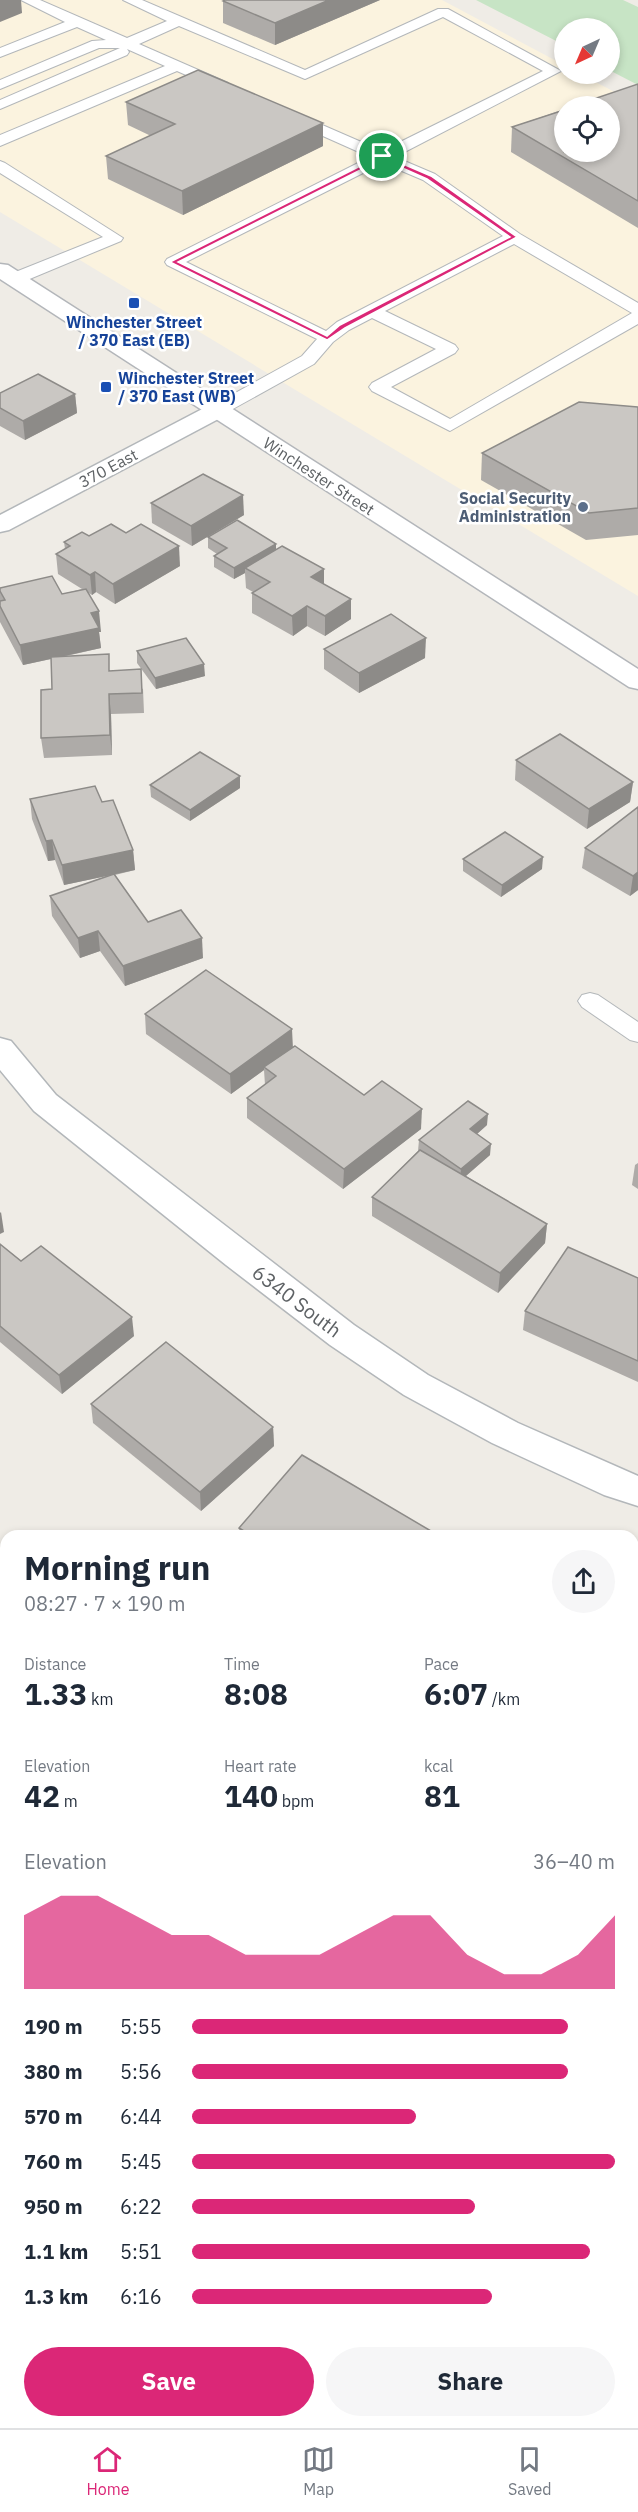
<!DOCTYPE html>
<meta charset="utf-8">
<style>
:root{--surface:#fff;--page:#f6f6f7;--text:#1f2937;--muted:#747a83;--line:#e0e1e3;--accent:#db2777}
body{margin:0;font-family:"IBM Plex Sans",sans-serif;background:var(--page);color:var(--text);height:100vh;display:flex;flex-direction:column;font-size:22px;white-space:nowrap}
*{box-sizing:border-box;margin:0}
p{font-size:20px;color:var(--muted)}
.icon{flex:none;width:33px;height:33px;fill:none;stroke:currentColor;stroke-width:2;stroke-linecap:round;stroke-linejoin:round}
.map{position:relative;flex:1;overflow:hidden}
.panel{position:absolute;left:0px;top:1530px;width:639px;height:898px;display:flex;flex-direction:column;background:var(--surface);border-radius:18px 18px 0 0;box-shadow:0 3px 9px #0003}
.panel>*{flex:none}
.needle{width:39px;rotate:224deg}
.controls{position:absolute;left:554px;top:18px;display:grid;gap:12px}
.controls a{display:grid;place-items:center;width:66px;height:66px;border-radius:50%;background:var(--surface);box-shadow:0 3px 9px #0003;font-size:30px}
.pin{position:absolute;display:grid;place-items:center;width:51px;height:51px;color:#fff;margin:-26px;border:3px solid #fff;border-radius:50%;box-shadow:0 2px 6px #0007}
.round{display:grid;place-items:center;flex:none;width:63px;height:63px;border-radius:32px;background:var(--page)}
.headline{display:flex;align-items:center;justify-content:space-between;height:102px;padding:0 24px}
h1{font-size:33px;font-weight:700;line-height:45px}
.metrics{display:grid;grid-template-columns:repeat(3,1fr);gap:9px;height:102px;padding:6px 24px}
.metrics div{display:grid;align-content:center}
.metrics b{font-size:30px;font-weight:700}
.metrics small{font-size:16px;font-weight:400}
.metrics p{font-size:16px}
.chart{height:168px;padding:12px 24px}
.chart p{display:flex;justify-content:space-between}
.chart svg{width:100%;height:108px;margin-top:6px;fill:var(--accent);opacity:.7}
.primary-button{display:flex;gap:12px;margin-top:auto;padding:12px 24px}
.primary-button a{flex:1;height:69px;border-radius:36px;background:var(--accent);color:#fff;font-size:24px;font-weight:700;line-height:69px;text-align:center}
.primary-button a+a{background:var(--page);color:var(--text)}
ul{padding:0 24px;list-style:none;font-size:20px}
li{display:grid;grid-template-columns:96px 72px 1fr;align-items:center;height:45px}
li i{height:15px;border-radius:8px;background:var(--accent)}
.tab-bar{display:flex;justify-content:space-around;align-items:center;height:84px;border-top:2px solid var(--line);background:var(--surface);font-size:16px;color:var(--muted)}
.tab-bar a{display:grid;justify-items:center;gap:3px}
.tab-bar .active{color:var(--accent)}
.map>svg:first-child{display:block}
.commercial{fill:#fbf3df;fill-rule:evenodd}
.green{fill:#c7e4c5}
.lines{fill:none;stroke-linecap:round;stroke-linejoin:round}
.lane-casing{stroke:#b3b7ba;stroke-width:2}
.street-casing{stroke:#b3b7ba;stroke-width:3}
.secondary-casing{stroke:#b3b6ba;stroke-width:3}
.lane{fill:#fff;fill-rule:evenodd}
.street{fill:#fff;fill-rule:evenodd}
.secondary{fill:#fff;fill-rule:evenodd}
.wall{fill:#aeaba8}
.shaded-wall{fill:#8d8b88}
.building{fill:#cac7c3;stroke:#8d8b88;stroke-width:1.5}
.route{fill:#db2777;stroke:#fff;stroke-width:1.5;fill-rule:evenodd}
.transit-dot{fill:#1a4fb4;stroke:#fff;stroke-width:2}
.service-dot{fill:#5c6f8a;stroke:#fff;stroke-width:2}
.labels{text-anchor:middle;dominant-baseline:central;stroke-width:5;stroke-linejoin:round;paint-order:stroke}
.far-transit-label{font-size:16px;font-weight:bold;fill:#164399;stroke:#fff}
.far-street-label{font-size:16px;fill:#5e6265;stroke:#fff}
.far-service-label{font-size:16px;font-weight:bold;fill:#4e5e75;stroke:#fff;text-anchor:end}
.street-label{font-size:20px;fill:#5e6265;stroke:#fff}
</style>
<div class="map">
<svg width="638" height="2428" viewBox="0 0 638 2428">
<rect width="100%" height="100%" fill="#efece6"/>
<path class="commercial" d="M0,0H442L564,65V74H580L638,104V596L0,212ZM564,106H609V152H564Z"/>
<polygon class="green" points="476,0 623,0 638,7 638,85 609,70 609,28 564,28 564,45"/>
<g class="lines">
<defs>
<g id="lane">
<path d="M21,0H40L127,38L167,21L123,0H142L305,70L438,9H448L561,71L395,157L435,174L520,234L638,303V324L450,431L372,391L369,387L372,383L436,349L372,318L349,330L333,342L314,364L222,415H210L207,411L210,407L302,356L317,339L167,265L165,262L167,259L370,157L287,120L284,117L287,114H297L382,151L543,71L443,17L305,79L179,26L139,44L228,83L230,86L228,89H218L177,71L0,146V135L165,66L127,49L129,52L127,55L0,109V100L120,48H99L0,89V80L92,41L106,40L77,27L0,57V48L65,22ZM383,163L423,180L503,236L337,322L326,331L186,262ZM514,244L632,313L450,419L391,387L455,353L458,349L455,345L385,311Z"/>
<polygon points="0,161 5,163 123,238 121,241 20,283 8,283 6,279 8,275 103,237 0,173"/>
<polygon points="590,993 598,995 638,1022 638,1042 630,1040 582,1007 578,1001 582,995"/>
</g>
<g id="street">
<polygon points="216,404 224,406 228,411 224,416 9,530 0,532 0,515 208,406"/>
<polygon points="0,1038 11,1041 56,1095 354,1325 428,1375 518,1423 638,1476 638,1506 604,1495 492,1443 404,1395 330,1345 226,1265 34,1111 0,1070"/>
<polygon points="638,2054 638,2105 633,2107 633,2056"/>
<polygon points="0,2076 6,2079 6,2127 0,2125"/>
<polygon points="278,2422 329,2422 331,2428 281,2428"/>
<polygon points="371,2422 421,2422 418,2428 369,2428"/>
</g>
<polygon id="secondary" points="0,264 8,265 638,669 638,689 629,687 0,279"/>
</defs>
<use href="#lane" class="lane-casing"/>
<use href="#street" class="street-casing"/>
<use href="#secondary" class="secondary-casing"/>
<use href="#lane" class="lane"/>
<use href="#street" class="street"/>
<use href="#secondary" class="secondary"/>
</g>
<g class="wall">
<polygon points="380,0 275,45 223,23 223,1"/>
<polygon points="638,84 638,228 511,152 512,127"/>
<polygon points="126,102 323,146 183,215 108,179 106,156 151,136 128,125"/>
<polygon points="0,393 75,394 77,413 25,440 0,426"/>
<polygon points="638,407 638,535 586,540 481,480 482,453"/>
<polygon points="151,503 244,515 192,546 152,523"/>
<polygon points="89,536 180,566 115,604 96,592 92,595 89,593 101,632 99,632 101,648 62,657 110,671 143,689 144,713 111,714 112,755 44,758 41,738 52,689 51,659 23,665 0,622 0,588 62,594 82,589 58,574 56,554 65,549 64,542"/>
<polygon points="208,537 276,544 276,550 324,569 324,584 351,619 325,636 307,626 293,636 252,613 252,593 253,592 246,588 245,573 234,579 214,567 214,556 217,554 208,548"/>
<polygon points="324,649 425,658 359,693 324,669"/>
<polygon points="137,651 205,676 156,689 137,663"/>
<polygon points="516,760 633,782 630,802 587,829 515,780"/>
<polygon points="150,785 240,788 190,821 151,797"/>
<polygon points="30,799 102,802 133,850 135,870 115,875 148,922 203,958 125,986 100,951 80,958 52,916 50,896 111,875 64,885 55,860 48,861 32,819"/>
<polygon points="638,807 638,890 630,896 582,868 585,848"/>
<polygon points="463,859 542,869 501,897 463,871"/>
<polygon points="145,1014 293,1047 364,1095 421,1129 343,1189 247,1118 247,1098 265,1085 264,1070 231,1094 146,1034"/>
<polygon points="487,1125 477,1134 490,1155 466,1176 547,1224 545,1243 498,1293 372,1216 372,1197 418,1151 419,1140"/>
<polygon points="638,1163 638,1189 632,1185 635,1165"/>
<polygon points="0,1244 21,1261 134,1336 62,1394 0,1342"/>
<polygon points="638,1278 638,1382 523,1330 525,1311"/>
<polygon points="91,1404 273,1427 274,1446 201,1511 93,1423"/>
<polygon points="239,1528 431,1536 240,1536"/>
<polygon points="0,1681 6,1682 6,1854 0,1849"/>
</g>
<g class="shaded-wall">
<polygon points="0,0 21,0 22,13 0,22"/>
<polygon points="329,0 380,0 275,45 275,23"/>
<polygon points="323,123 323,146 183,215 182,191"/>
<polygon points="75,394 77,413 25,440 23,421"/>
<polygon points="243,495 244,515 192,546 191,526"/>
<polygon points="276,544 276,555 245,568 245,573 234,579 234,568"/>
<polygon points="179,546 180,566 115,604 113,584"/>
<polygon points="324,569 324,589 311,577"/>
<polygon points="95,572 96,592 92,595 90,575"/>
<polygon points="351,599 351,619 325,636 325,616"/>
<polygon points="307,606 307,626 293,636 292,616"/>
<polygon points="99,611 101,632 99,632 101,648 23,665 20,645 91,613"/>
<polygon points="426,638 425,658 359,693 359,673"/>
<polygon points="204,664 205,676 156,689 155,678"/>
<polygon points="109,694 111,714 112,755 110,735"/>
<polygon points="240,776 240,788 190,821 190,810"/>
<polygon points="633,782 630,802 587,829 589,809"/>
<polygon points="52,840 55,860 48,861 46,841"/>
<polygon points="133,850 135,870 64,885 62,865"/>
<polygon points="543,857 542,869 501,897 502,885"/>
<polygon points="638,872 638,890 630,896 633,876"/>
<polygon points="98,931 100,951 80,958 78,938"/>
<polygon points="202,938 203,958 125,986 123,966"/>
<polygon points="292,1029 293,1049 264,1067 264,1070 231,1094 230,1074"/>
<polygon points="422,1109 421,1129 343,1189 344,1169"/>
<polygon points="488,1114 487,1125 469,1141 470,1129"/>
<polygon points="491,1144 490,1155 460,1181 461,1169"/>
<polygon points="1,1212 4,1232 0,1234 0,1213"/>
<polygon points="547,1224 545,1243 498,1293 500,1273"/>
<polygon points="132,1317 134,1336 62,1394 59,1375"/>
<polygon points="273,1427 274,1446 201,1511 200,1492"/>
<polygon points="638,1624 638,1632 633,1645 633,1638"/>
</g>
<g class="building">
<polygon points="225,0 329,0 275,23 223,1"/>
<polygon points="198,70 323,123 182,191 106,156 175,124 126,102"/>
<polygon points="638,84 638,201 512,127 564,110 564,152 609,152 609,106 573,106"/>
<polygon points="38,374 75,394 23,421 0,408 0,393"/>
<polygon points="579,402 638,407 638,508 589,513 482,453"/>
<polygon points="203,474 243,495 191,526 151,503"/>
<polygon points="237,520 276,544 234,568 214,556 227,548 208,537"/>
<polygon points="111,524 126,533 141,524 179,546 113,584 95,572 90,575 56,554 70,546 64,542 82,532 89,536"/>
<polygon points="282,546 324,569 311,577 351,599 325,616 307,606 292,616 252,593 270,582 245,568"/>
<polygon points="52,576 62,594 86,589 99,611 91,613 99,628 20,645 0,606 0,601 5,600 0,591 0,588"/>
<polygon points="391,614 426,638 359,673 324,649"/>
<polygon points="186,638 204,664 155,678 137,651"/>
<polygon points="109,654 109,671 141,669 142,693 109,694 110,735 41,738 41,690 52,689 51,657"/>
<polygon points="560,734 633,782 589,809 516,760"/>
<polygon points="200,752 240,776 190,810 150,785"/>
<polygon points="95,786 102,802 113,800 133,850 62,865 52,840 46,841 30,799"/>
<polygon points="638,807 638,872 633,876 585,848"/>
<polygon points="505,832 543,857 502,885 463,859"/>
<polygon points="114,874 148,922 181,910 202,938 123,966 98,931 78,938 50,896"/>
<polygon points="206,970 292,1029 230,1074 145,1014"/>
<polygon points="295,1046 364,1095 382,1081 422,1109 344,1169 247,1098 276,1076 264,1067"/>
<polygon points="468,1101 488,1114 470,1129 491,1144 461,1169 419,1140"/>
<polygon points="420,1150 547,1224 500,1273 372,1197"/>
<polygon points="0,1244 21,1261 41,1246 132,1317 59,1375 0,1326"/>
<polygon points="568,1247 638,1278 638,1361 525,1311"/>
<polygon points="166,1342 273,1427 200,1492 91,1404"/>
<polygon points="302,1455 431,1531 427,1536 252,1536 239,1528"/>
<polygon points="633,1591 638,1593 638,1624 633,1638"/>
<polygon points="2,1679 6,1682 6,1842 0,1836 0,1681"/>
<polygon points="6,2414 6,2422 89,2422 94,2428 0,2428 0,2421"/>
</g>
<path class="route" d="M382,155L431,176L517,237L345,328L327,340L170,262ZM382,159L427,179L510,237L340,325L327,336L178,262Z"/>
<g class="transit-dot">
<rect x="128" y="297" width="12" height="12" rx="3"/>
<rect x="100" y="381" width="12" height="12" rx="3"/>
</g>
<circle class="service-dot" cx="583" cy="507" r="6"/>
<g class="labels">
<g class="far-transit-label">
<text x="134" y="322">Winchester Street<tspan x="134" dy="18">/ 370 East (EB)</tspan></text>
<text x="118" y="378" text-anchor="start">Winchester Street<tspan x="118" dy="18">/ 370 East (WB)</tspan></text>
</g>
<g class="far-street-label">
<text transform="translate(108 468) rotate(-28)">370 East</text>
<text transform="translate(319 476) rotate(33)">Winchester Street</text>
</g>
<g class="far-service-label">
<text x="571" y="498">Social Security<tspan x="571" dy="18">Administration</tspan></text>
</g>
<g class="street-label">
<text transform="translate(297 1301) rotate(37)">6340 South</text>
</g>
</g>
</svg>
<div class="controls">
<a><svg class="needle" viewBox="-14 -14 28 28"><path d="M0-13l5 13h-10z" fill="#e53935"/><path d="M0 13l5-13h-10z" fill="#747a83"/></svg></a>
<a><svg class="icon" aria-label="locate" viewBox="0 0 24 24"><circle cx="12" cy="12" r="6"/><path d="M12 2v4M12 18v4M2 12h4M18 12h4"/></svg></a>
</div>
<div class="pin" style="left:382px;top:156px;background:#1e9e55"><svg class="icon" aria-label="arrive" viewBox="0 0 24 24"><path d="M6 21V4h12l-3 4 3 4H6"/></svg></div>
<section class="panel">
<div class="headline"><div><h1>Morning run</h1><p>08:27 · 7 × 190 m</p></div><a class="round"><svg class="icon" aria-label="share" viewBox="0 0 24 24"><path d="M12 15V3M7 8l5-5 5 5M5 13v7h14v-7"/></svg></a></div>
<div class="metrics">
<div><p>Distance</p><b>1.33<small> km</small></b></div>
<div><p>Time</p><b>8:08</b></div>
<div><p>Pace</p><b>6:07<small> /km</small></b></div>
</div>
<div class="metrics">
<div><p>Elevation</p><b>42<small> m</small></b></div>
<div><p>Heart rate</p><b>140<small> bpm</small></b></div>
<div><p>kcal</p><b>81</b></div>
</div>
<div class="chart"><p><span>Elevation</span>36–40 m</p>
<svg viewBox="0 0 160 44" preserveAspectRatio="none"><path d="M0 44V14L10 6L20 6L30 14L40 22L50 22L60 30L70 30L80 30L90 22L100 14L110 14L120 30L130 38L140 38L150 30L160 14V44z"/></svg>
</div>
<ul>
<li><b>190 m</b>5:55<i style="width:89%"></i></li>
<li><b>380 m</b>5:56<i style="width:89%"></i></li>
<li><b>570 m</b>6:44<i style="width:53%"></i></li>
<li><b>760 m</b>5:45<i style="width:100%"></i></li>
<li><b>950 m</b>6:22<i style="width:67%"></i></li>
<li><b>1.1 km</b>5:51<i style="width:94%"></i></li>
<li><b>1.3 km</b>6:16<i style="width:71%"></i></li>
</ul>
<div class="primary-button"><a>Save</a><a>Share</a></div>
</section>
</div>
<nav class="tab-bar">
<a class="active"><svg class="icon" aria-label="home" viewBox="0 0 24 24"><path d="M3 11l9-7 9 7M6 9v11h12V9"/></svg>Home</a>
<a><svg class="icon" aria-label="map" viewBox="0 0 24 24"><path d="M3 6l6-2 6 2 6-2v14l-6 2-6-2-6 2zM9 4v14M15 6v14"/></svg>Map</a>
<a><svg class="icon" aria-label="saved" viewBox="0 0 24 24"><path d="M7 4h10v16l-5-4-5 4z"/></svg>Saved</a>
</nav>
